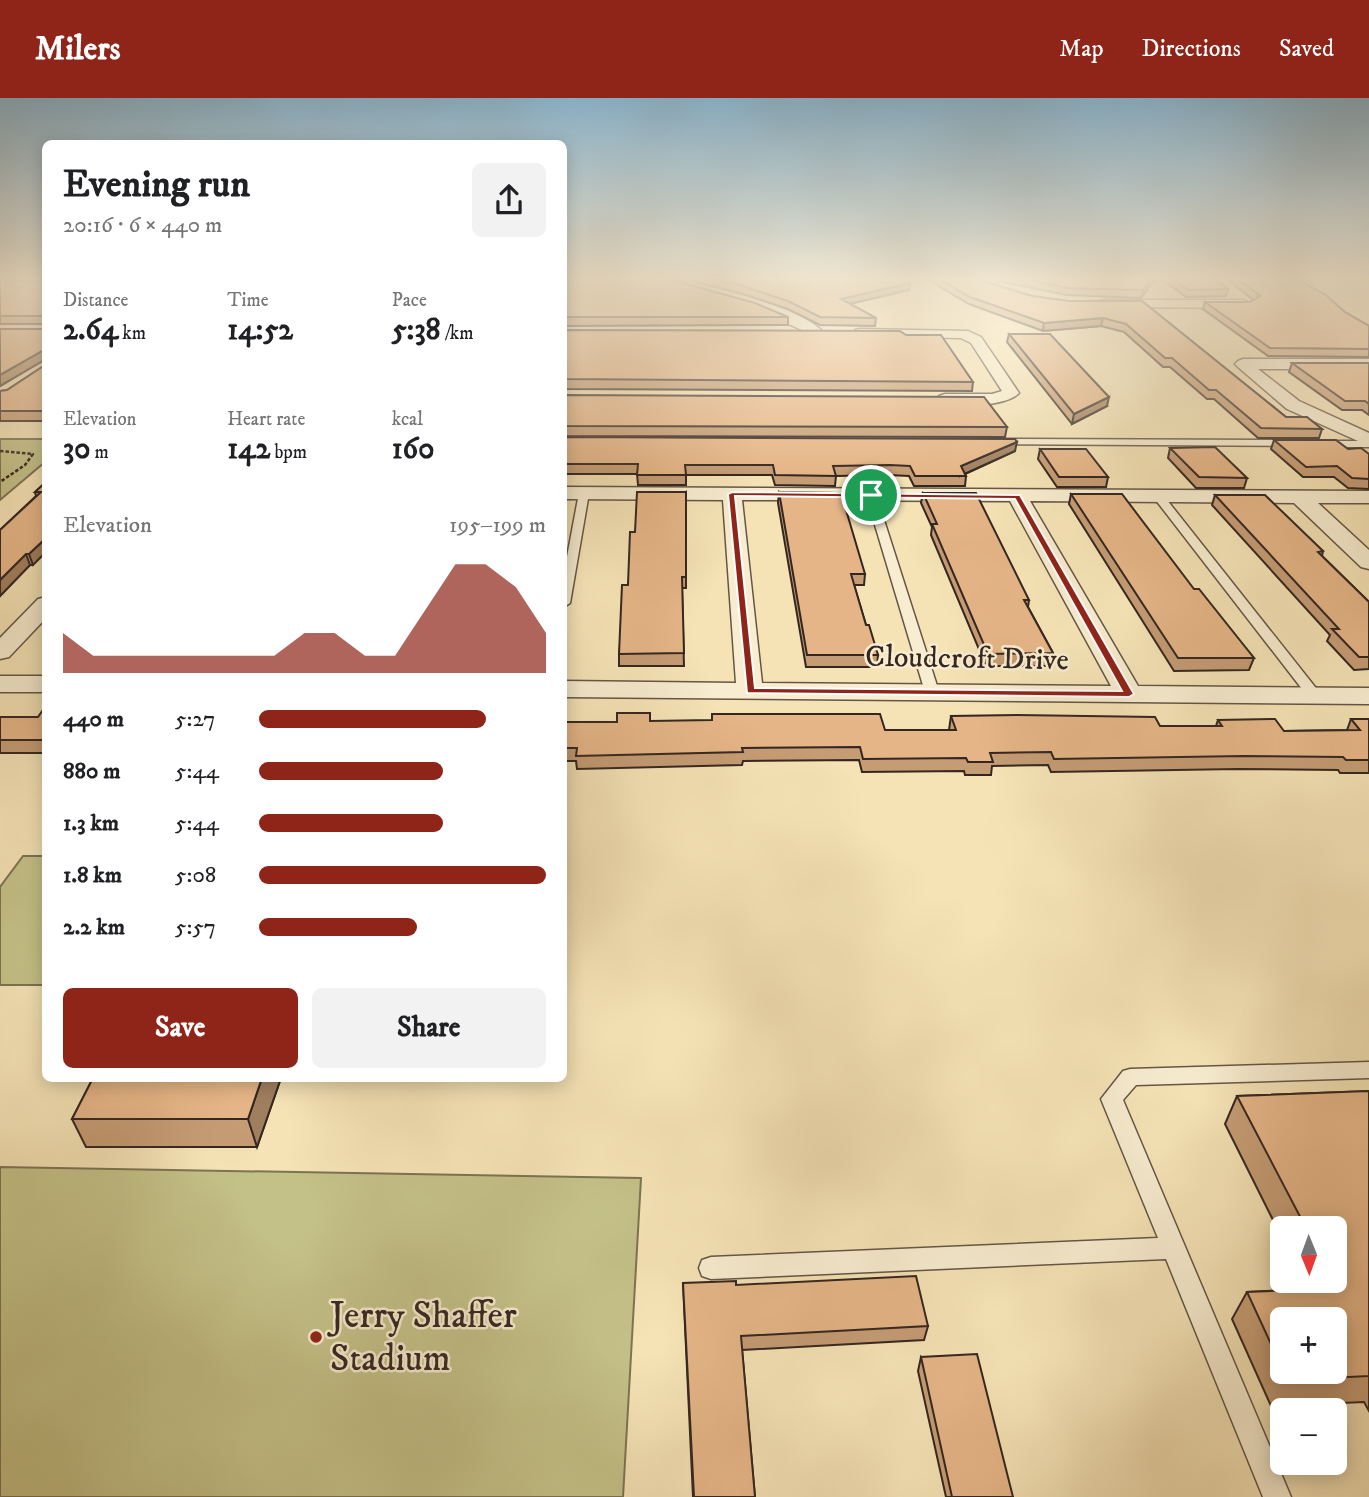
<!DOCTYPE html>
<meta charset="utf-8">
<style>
:root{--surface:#fff;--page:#f2f2f2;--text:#202124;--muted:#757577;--accent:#8f2418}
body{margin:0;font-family:"IM FELL DW Pica",serif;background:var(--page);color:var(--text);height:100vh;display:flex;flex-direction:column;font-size:26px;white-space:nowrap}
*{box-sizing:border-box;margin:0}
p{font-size:23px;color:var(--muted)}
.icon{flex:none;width:38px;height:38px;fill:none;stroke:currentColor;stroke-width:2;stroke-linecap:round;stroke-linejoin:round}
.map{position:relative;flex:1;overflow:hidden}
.sheet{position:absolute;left:42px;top:42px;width:525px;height:942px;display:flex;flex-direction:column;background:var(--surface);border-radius:10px;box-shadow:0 4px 18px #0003}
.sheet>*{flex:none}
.needle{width:46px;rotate:179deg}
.fabs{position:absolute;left:1270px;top:1118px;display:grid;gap:14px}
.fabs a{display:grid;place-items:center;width:77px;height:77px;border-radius:10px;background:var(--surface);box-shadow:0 4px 18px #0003;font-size:35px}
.pin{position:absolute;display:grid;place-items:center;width:60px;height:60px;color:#fff;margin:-30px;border:4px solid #fff;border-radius:50%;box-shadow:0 2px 7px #0007}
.round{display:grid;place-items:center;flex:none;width:74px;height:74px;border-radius:10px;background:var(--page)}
.summary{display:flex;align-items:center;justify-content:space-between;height:119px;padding:0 21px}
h1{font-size:38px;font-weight:800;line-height:52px}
.stats{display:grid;grid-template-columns:repeat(3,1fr);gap:10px;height:119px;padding:7px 21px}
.stats div{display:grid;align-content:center}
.stats b{font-size:30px;font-weight:800}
.stats small{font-size:19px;font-weight:400}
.stats p{font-size:19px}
.chart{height:196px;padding:14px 21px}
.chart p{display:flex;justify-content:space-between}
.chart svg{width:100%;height:126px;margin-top:7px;fill:var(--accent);opacity:.7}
.primary-button{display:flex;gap:14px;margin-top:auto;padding:14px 21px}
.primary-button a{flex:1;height:80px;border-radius:10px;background:var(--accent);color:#fff;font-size:28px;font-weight:800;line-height:80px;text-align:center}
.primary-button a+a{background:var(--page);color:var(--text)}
ul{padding:0 21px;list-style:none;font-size:23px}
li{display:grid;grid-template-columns:112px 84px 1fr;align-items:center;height:52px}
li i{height:18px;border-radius:9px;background:var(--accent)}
header{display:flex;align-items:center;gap:42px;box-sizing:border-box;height:98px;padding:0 35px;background:var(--accent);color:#fff}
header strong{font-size:33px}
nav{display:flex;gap:38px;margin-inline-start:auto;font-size:24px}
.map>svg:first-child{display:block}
.green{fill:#c4c188;stroke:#7c7454;stroke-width:2}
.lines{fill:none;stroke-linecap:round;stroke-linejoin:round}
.service-casing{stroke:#645646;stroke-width:3}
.minor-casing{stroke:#645646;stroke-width:3}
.path{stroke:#342721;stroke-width:2.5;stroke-dasharray:3.5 2;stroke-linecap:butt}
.service{fill:#f8edd0;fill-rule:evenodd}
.minor{fill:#f8edd0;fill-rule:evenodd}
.wall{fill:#c59c74;stroke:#342721;stroke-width:2;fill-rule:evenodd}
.shaded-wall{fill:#a07f5e;stroke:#342721;stroke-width:2}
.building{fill:#e5b587;stroke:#342721;stroke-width:2}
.route{fill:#8f2418;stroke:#fff;stroke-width:2;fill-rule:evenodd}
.poi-dot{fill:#8f2418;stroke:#f8edd0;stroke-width:2.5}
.labels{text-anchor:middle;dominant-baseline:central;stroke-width:5;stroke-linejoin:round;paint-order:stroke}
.street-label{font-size:30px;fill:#342721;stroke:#f8edd0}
.near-poi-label{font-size:37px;fill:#342721;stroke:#f8edd0;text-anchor:start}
</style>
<header>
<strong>Milers</strong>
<nav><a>Map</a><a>Directions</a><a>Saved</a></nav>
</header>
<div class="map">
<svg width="1369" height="1399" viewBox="0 0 1369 1399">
<rect width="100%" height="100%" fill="#f5e3b6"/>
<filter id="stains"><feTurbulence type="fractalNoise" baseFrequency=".00286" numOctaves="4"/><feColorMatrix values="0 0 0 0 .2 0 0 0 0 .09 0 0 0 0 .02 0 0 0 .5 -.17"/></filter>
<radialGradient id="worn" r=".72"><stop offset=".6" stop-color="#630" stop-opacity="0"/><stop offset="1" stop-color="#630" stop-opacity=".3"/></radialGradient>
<g class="green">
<polygon points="0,341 46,341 45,364 0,402"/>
<polygon points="23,758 45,758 45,887 0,887 0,789"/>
<polygon points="0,1069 641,1080 623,1399 0,1399"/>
</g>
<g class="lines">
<defs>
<g id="service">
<polygon points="997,341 1293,342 1298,345 1293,348 994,346 994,342"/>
<polygon points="1369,343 1369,349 1322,349 1317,346 1322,343"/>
<polygon points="584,392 589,395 570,505 564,509 564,475 579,395"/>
<polygon points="867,395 876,397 939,594 937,597 932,598 925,594 866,397"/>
<polygon points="1155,397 1163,397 1319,594 1321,597 1319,600 1309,600 1155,401"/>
<polygon points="1369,964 1369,980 1136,987 1123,1002 1291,1399 1263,1399 1166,1161 711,1181 702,1178 699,1170 702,1162 711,1159 1158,1140 1101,1001 1123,973 1130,971"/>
</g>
<g id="minor">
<path d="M645,180C686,180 797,205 824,235L817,239L756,211Z"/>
<polygon points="983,180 1007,180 980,189 974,185"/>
<polygon points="1105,202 1244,202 1251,206 1244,210 1100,209 1100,203"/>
<path d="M860,231L968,233L981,239L1019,295C1005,309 958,309 939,304L937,301L939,298L945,296H992L1002,293L971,245L961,240L855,238V232Z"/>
<polygon points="1243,261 1369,261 1369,271 1258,271 1299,303 1369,335 1369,348 1287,311 1238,269 1235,266 1238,263"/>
<path d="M564,389L1369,393V405H1318L1369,452V471L1361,469L1294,405L1030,403L1138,588L1369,590V606L564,599V583L736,585L723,402L564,401ZM742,402L1010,403L1111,588L762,585Z"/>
<polygon points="46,499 46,520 9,559 0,561 0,540 38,501"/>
<rect x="0" y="578" width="46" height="16"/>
</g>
</defs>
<use href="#service" class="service-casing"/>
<use href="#minor" class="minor-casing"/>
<polyline class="path" points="0,353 33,356 25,367 0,384"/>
<use href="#service" class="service"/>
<use href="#minor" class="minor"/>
</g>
<g class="wall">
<polygon points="564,180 788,219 788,227 564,228"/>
<polygon points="681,180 906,180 910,185 909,192 850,206 876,220 875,228 820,227 788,211 743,196"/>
<polygon points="925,180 973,180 1032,198 1069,203 1142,203 1286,319 1322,331 1319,340 1258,340 1214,301 1207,301 1170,269 1163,269 1124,234 1101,228 1043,233 969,206"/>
<polygon points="985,180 1156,180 1141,200 1066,197"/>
<polygon points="1160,180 1215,180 1228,191 1226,198 1186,199"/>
<polygon points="1226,180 1295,180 1345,214 1369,228 1369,259 1268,258 1203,211 1205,204 1250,204 1253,202"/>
<polygon points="46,182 46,323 0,323 0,293 7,292 45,267 44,262 0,288 0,231 43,231 45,226 0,226 0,183 44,183"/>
<polygon points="564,232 973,284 972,293 564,291"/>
<polygon points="1009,236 1107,308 1072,326 1007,244"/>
<polygon points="1292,265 1369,265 1369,317 1362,312 1342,312 1289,274"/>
<polygon points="564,297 1007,329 1005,339 564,338"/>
<polygon points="564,339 1015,353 965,376 966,378 965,388 914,388 909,378 888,377 836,378 835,388 775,387 772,377 686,377 686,387 638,387 637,376 564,376"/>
<polygon points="1274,342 1348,351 1369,356 1369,391 1348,390 1334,379 1303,379 1271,351"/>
<polygon points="1170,350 1247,380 1244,390 1196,390 1168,360"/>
<polygon points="1040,351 1108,379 1106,389 1057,389 1038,361"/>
<polygon points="46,384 33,467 30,467 0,498 0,432 36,398 35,394"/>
<polygon points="686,394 686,490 682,490 684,568 619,568 619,556 635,434"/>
<polygon points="779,394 865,476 864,487 854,487 866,527 878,557 877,569 806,569 778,405"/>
<polygon points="923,395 1029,502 1028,509 1053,555 1050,568 986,568 931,437 932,429 921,405"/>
<polygon points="1071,396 1194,491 1254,560 1249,572 1174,573 1069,406"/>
<polygon points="1215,397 1323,453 1322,458 1369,504 1369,571 1354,572 1327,543 1330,537 1212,407"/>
<polygon points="46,609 46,655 0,655 0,619 38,619"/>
<polygon points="951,618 1160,628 1216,628 1218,622 1284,633 1347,632 1351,621 1369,621 1369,675 1340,675 1338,672 1238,671 1051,674 1048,667 992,668 991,677 965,677 964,673 862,674 859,662 743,663 742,667 577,671 576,663 564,663 564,624 617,624 650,623 885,632 949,632"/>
<polygon points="93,980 281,980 257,1049 86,1049 72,1021"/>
<path d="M1369,993V1313L1364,1304L1271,1308L1232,1221L1247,1194L1307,1191L1303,1183H1335V1130H1283V1142L1225,1026L1237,998ZM1283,1222L1335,1274H1283Z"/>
<polygon points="683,1185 736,1187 928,1228 924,1242 742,1252 755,1399 693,1399"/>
<polygon points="921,1259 1013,1399 946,1399 918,1273"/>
</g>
<g class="shaded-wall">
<polygon points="1152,180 1156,180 1141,200 1143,192"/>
<polygon points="910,185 909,192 840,208 841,201"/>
<polygon points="1103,220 1101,228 1043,233 1044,225"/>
<polygon points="44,252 46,261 0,288 0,277"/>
<polygon points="1109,299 1107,308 1072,326 1074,316"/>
<polygon points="1017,344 1015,353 960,378 961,368"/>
<polygon points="46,440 46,454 33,467 29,456"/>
<polygon points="26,456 30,467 0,498 0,482"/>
<polygon points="262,980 281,980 257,1049 248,1021"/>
</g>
<g class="building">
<polygon points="564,180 665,180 755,205 788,219 564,219"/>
<polygon points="711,180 906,180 910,185 841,201 876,220 820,219 788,203 743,188"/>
<polygon points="938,180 973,180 1032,198 1069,203 1142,203 1286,319 1307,319 1322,331 1261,330 1216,292 1209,292 1172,260 1165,260 1126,226 1103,220 1044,225 970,199"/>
<polygon points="1022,180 1152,180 1143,192 1068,190"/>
<polygon points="1172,180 1215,180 1228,191 1188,192"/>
<polygon points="1237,180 1295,180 1326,197 1345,214 1369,228 1369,251 1270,250 1205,204 1250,204 1260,198"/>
<polygon points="46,182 46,220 44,218 0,218 0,183 44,183"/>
<polygon points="46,223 46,313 0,313 0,293 7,292 45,267 44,252 0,277 0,231 43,231"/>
<polygon points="564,232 900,233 906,237 941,237 973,284 564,281"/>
<polygon points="1009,236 1050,236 1109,299 1074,316"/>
<polygon points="1292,265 1369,265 1369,306 1365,303 1345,303"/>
<polygon points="564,297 984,299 1007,329 564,328"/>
<polygon points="564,339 1015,341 1017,344 961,368 966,378 915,378 910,368 890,367 833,368 836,378 775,377 773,367 685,367 686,377 637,377 638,366 564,366"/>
<polygon points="1274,342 1336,342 1348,351 1361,350 1369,356 1369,381 1352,380 1337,368 1306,369"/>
<polygon points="1215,349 1247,380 1199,379 1170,350"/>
<polygon points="1040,351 1086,351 1108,379 1059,379"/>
<polygon points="46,384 46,440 29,456 26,456 0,482 0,432 41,394 35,394"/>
<polygon points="637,394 686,394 686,479 682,479 684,555 619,556 622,487 628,487 630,434 635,434"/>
<polygon points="779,394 841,395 865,476 851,476 866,527 869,527 878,557 807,557"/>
<polygon points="923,395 976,395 1029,502 1024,502 1053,555 988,556 932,426 937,426"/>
<polygon points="1071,396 1122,396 1194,491 1199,491 1254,560 1178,560"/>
<polygon points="1215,397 1265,397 1323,453 1318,454 1369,504 1369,559 1359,559 1332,531 1339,531"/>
<polygon points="45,609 46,642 0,642 0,619 38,619"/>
<polygon points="617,615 650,615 650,623 712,622 712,616 880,616 885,632 956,632 951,618 1017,617 1155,619 1160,628 1222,628 1218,622 1275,621 1284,633 1360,632 1351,621 1369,621 1369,662 1346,662 1343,659 1243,658 1054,661 1051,654 990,655 993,664 968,664 966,660 863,661 860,649 742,650 743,654 576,658 577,650 564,650 564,624 617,624"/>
<polygon points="93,980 262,980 248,1021 72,1021"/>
<polygon points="1369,993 1369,1278 1287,1282 1284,1274 1335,1274 1335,1222 1283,1222 1283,1272 1247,1194 1337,1190 1333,1183 1335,1183 1335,1130 1306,1130 1237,998"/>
<polygon points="916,1178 928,1228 741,1238 755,1399 694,1399 683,1185 736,1183 736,1187"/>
<polygon points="977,1256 1013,1399 952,1399 921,1259"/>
</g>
<linearGradient id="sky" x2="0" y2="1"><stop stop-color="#8ab8d4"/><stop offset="0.48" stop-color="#faf2de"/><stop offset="1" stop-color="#faf2de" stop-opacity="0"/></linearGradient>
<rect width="1369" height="376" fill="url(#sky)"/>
<path class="route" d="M732,394L1020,397L1134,596L1129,599L747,595L728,396ZM735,398L1015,401L1122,593L755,590Z"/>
<circle class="poi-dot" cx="316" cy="1239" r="7"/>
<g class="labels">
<g class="street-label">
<text transform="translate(967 561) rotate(1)">Cloudcroft Drive</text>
</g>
<g class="near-poi-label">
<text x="330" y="1218">Jerry Shaffer<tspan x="330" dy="43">Stadium</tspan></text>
</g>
</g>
<rect width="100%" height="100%" filter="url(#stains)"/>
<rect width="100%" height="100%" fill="url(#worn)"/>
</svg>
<div class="fabs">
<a><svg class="needle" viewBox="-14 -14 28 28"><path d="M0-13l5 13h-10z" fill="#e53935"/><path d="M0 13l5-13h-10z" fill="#757577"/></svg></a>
<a>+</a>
<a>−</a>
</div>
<div class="pin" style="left:871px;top:397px;background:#1e9e55"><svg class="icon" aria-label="arrive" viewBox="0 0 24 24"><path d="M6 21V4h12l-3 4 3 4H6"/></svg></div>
<section class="sheet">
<div class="summary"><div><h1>Evening run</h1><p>20:16 · 6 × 440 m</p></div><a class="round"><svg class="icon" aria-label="share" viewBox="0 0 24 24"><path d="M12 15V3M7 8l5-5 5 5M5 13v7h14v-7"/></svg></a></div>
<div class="stats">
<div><p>Distance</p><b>2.64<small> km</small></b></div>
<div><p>Time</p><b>14:52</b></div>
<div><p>Pace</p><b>5:38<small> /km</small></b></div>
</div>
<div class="stats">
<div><p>Elevation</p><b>30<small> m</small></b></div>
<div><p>Heart rate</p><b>142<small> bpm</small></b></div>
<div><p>kcal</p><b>160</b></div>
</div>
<div class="chart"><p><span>Elevation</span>195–199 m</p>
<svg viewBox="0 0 160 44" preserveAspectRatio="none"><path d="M0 44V30L10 38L20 38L30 38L40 38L50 38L60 38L70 38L80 30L90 30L100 38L110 38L120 22L130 6L140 6L150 14L160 30V44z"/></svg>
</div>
<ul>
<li><b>440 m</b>5:27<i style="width:79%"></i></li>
<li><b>880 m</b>5:44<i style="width:64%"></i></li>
<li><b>1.3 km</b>5:44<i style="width:64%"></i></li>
<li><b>1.8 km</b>5:08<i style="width:100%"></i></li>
<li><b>2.2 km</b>5:57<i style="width:55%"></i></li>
</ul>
<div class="primary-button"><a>Save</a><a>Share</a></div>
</section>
</div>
